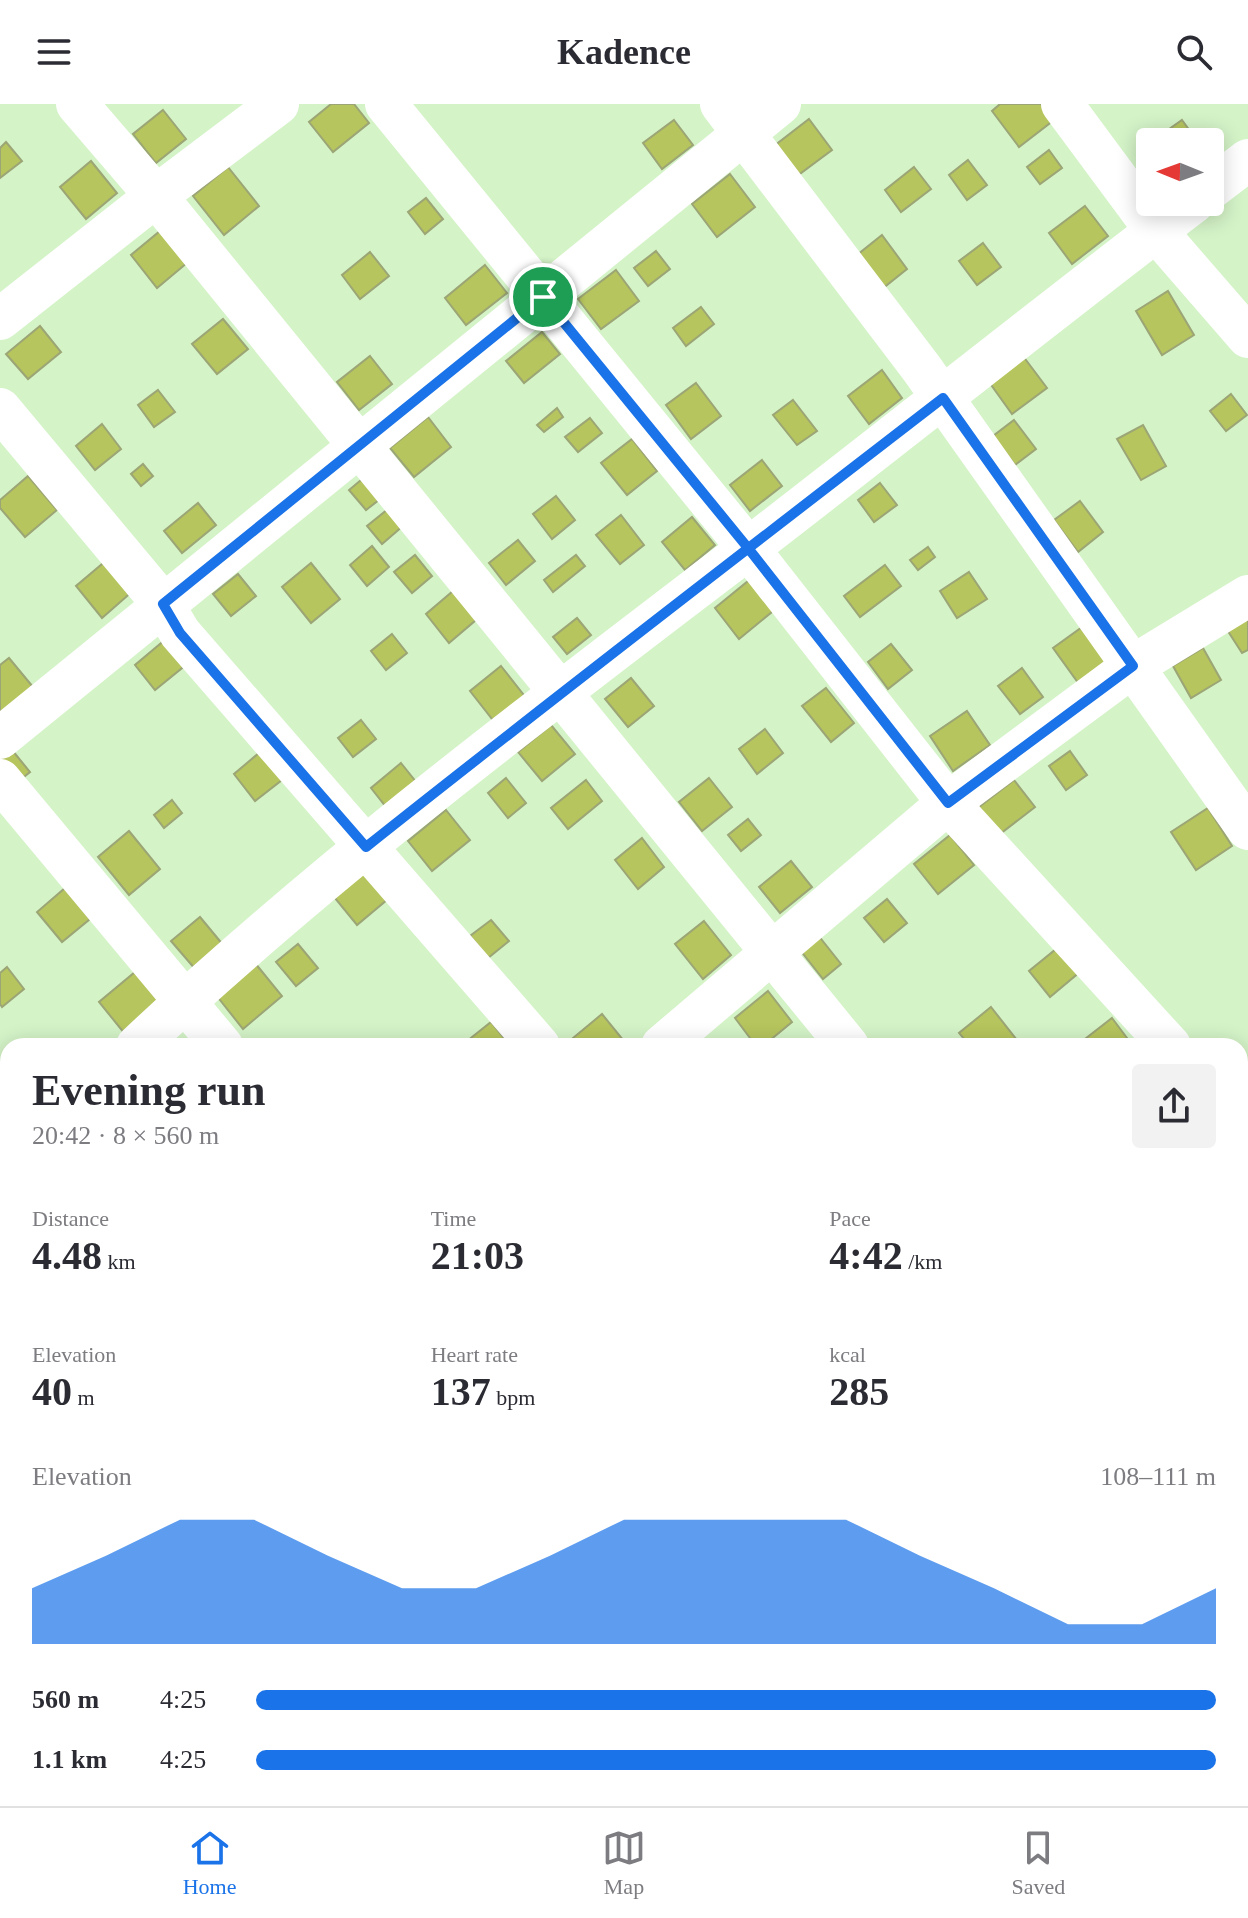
<!DOCTYPE html>
<meta charset="utf-8">
<style>
:root{--surface:#fff;--page:#f2f2f3;--text:#2b2b33;--muted:#7c7c81;--line:#e1e1e2;--accent:#1a73e8}
body{margin:0;font-family:"Times New Roman",serif;background:var(--page);color:var(--text);height:100vh;display:flex;flex-direction:column;font-size:30px;white-space:nowrap}
*{box-sizing:border-box;margin:0}
p{font-size:26px;color:var(--muted)}
.icon{flex:none;width:44px;height:44px;fill:none;stroke:currentColor;stroke-width:2;stroke-linecap:round;stroke-linejoin:round}
.map{position:relative;flex:1;overflow:hidden}
.sheet{position:absolute;left:0px;top:934px;width:1248px;height:768px;display:flex;flex-direction:column;background:var(--surface);border-radius:24px 24px 0 0;box-shadow:0 4px 20px #0003}
.sheet>*{flex:none}
.needle{width:52px;rotate:271deg}
.tools{position:absolute;left:1136px;top:24px;display:grid;gap:16px}
.tools a{display:grid;place-items:center;width:88px;height:88px;border-radius:8px;background:var(--surface);box-shadow:0 4px 20px #0003;font-size:40px}
.pin{position:absolute;display:grid;place-items:center;width:68px;height:68px;color:#fff;margin:-34px;border:4px solid #fff;border-radius:50%;box-shadow:0 2px 8px #0007}
.round{display:grid;place-items:center;flex:none;width:84px;height:84px;border-radius:8px;background:var(--page)}
.head{display:flex;align-items:center;justify-content:space-between;height:136px;padding:0 32px}
h1{font-size:44px;font-weight:700;line-height:60px}
.metrics{display:grid;grid-template-columns:repeat(3,1fr);gap:12px;height:136px;padding:8px 32px}
.metrics div{display:grid;align-content:center}
.metrics b{font-size:40px;font-weight:700}
.metrics small{font-size:22px;font-weight:400}
.metrics p{font-size:22px}
.chart{height:224px;padding:16px 32px}
.chart p{display:flex;justify-content:space-between}
.chart svg{width:100%;height:144px;margin-top:8px;fill:var(--accent);opacity:.7}
ul{padding:0 32px;list-style:none;font-size:26px}
li{display:grid;grid-template-columns:128px 96px 1fr;align-items:center;height:60px}
li i{height:20px;border-radius:10px;background:var(--accent)}
header{display:flex;justify-content:space-between;align-items:center;height:104px;padding:0 32px;background:var(--surface);font-size:36px;font-weight:700}
.menu{display:flex;justify-content:space-around;align-items:center;height:112px;border-top:2px solid var(--line);background:var(--surface);font-size:22px;color:var(--muted)}
.menu a{display:grid;justify-items:center;gap:4px}
.menu .active{color:var(--accent)}
.map>svg:first-child{display:block}
.building{fill:#b6c55d;stroke:#9ca575;stroke-width:2}
.lines{fill:none;stroke-linecap:round;stroke-linejoin:round}
.minor{stroke:#fff;stroke-width:42}
.route-casing{stroke:#fff;stroke-width:16}
.route{stroke:#1a73e8;stroke-width:10}
</style>
<header><svg class="icon" aria-label="menu" viewBox="0 0 24 24"><path d="M4 6h16M4 12h16M4 18h16"/></svg>Kadence<svg class="icon" aria-label="search" viewBox="0 0 24 24"><circle cx="10" cy="10" r="6"/><path d="M15 15l6 6"/></svg></header>
<div class="map">
<svg width="1248" height="1702" viewBox="0 0 1248 1702">
<rect width="100%" height="100%" fill="#d4f3c7"/>
<g class="building">
<polygon points="331,0 354,0 369,19 333,48 309,18"/>
<polygon points="1000,0 1041,0 1054,16 1019,43 992,7"/>
<polygon points="163,6 186,35 156,59 133,30"/>
<polygon points="809,15 832,46 797,72 774,42"/>
<polygon points="674,16 693,41 662,65 643,39"/>
<polygon points="1182,16 1198,38 1151,38"/>
<polygon points="6,38 22,57 0,74 0,44"/>
<polygon points="1049,46 1062,64 1040,80 1027,63"/>
<polygon points="968,56 987,81 967,96 949,71"/>
<polygon points="91,57 117,89 86,115 60,83"/>
<polygon points="228,63 259,102 224,131 193,92"/>
<polygon points="914,63 931,85 901,108 885,86"/>
<polygon points="730,70 755,103 717,133 692,100"/>
<polygon points="426,94 443,115 425,130 408,108"/>
<polygon points="1085,102 1108,132 1072,160 1049,129"/>
<polygon points="160,127 187,159 157,184 131,151"/>
<polygon points="882,131 907,165 882,185 857,151"/>
<polygon points="983,139 1001,163 977,181 959,157"/>
<polygon points="656,147 670,165 648,182 634,164"/>
<polygon points="370,148 389,172 360,195 342,171"/>
<polygon points="485,161 507,189 466,221 445,194"/>
<polygon points="616,166 639,197 601,225 578,195"/>
<polygon points="1168,187 1194,231 1162,251 1136,207"/>
<polygon points="701,203 714,220 686,242 673,224"/>
<polygon points="223,215 248,245 217,270 192,240"/>
<polygon points="40,222 61,248 28,275 6,250"/>
<polygon points="542,228 560,250 524,279 506,257"/>
<polygon points="370,252 392,280 359,306 337,278"/>
<polygon points="1023,252 1047,284 1012,310 989,278"/>
<polygon points="882,266 902,294 869,320 848,292"/>
<polygon points="696,279 721,312 691,335 666,301"/>
<polygon points="158,286 175,308 154,323 138,301"/>
<polygon points="1231,290 1247,311 1226,327 1210,307"/>
<polygon points="793,296 817,327 797,341 773,311"/>
<polygon points="557,304 563,313 544,328 537,321"/>
<polygon points="428,313 451,343 414,373 390,344"/>
<polygon points="590,314 602,329 578,348 565,333"/>
<polygon points="1014,316 1036,345 1015,361 993,332"/>
<polygon points="102,320 121,345 95,366 76,342"/>
<polygon points="1143,321 1166,362 1141,376 1117,335"/>
<polygon points="632,335 657,367 627,391 601,359"/>
<polygon points="762,356 782,382 750,407 730,381"/>
<polygon points="143,360 153,372 141,382 131,370"/>
<polygon points="367,371 384,392 366,406 349,386"/>
<polygon points="28,372 57,406 25,433 0,404 0,396"/>
<polygon points="880,379 897,401 874,418 858,396"/>
<polygon points="556,392 575,416 552,435 533,410"/>
<polygon points="1080,397 1103,428 1078,448 1054,416"/>
<polygon points="198,399 216,421 182,449 164,427"/>
<polygon points="388,405 403,422 382,440 367,422"/>
<polygon points="621,411 644,441 620,460 596,431"/>
<polygon points="692,413 715,441 685,466 662,438"/>
<polygon points="518,436 535,457 506,481 489,459"/>
<polygon points="372,442 389,463 367,482 350,461"/>
<polygon points="928,443 935,453 918,466 910,456"/>
<polygon points="415,451 432,472 412,489 394,468"/>
<polygon points="576,451 585,462 553,488 544,476"/>
<polygon points="108,455 134,486 102,514 76,482"/>
<polygon points="311,459 340,495 311,519 282,483"/>
<polygon points="885,461 901,482 860,513 844,492"/>
<polygon points="969,468 987,495 957,514 940,487"/>
<polygon points="238,470 256,492 231,512 213,490"/>
<polygon points="753,473 778,503 739,535 715,504"/>
<polygon points="453,487 476,516 449,539 426,510"/>
<polygon points="1248,505 1248,546 1242,549 1224,521"/>
<polygon points="577,514 591,531 567,550 553,533"/>
<polygon points="1085,521 1111,557 1079,580 1053,544"/>
<polygon points="392,530 407,549 386,566 371,547"/>
<polygon points="166,535 187,560 155,586 135,561"/>
<polygon points="891,540 912,566 888,585 868,558"/>
<polygon points="1203,544 1221,576 1191,594 1173,562"/>
<polygon points="9,554 33,583 0,611 0,561"/>
<polygon points="501,562 527,595 496,620 470,587"/>
<polygon points="1022,564 1043,593 1020,610 998,582"/>
<polygon points="631,574 654,602 628,623 605,595"/>
<polygon points="826,584 854,619 831,638 802,602"/>
<polygon points="967,607 990,641 953,667 930,632"/>
<polygon points="361,616 376,635 353,653 338,634"/>
<polygon points="551,621 575,650 542,677 518,648"/>
<polygon points="765,625 783,649 757,670 739,645"/>
<polygon points="12,646 30,668 14,681 0,656"/>
<polygon points="1070,647 1087,671 1066,686 1049,662"/>
<polygon points="260,648 282,676 255,697 234,670"/>
<polygon points="401,659 421,684 390,708 371,684"/>
<polygon points="506,674 526,699 508,714 488,689"/>
<polygon points="709,674 732,703 702,727 679,698"/>
<polygon points="586,676 602,697 568,725 551,704"/>
<polygon points="1014,676 1035,703 1000,730 979,703"/>
<polygon points="172,696 182,709 164,724 154,711"/>
<polygon points="1208,704 1232,742 1196,766 1171,728"/>
<polygon points="446,706 470,736 432,767 408,737"/>
<polygon points="748,715 761,731 741,747 728,731"/>
<polygon points="129,727 160,765 129,791 98,753"/>
<polygon points="950,731 974,761 938,790 914,760"/>
<polygon points="642,734 664,763 638,785 615,756"/>
<polygon points="791,757 812,783 780,809 759,783"/>
<polygon points="365,767 388,795 357,821 334,793"/>
<polygon points="65,784 90,815 62,838 37,808"/>
<polygon points="887,795 907,819 884,838 864,814"/>
<polygon points="200,813 224,842 196,866 171,837"/>
<polygon points="491,816 509,837 488,854 470,832"/>
<polygon points="704,817 731,851 703,875 675,840"/>
<polygon points="818,831 841,860 823,875 800,846"/>
<polygon points="298,840 318,864 296,882 276,858"/>
<polygon points="1061,841 1081,867 1050,893 1029,867"/>
<polygon points="255,859 282,892 243,925 216,891"/>
<polygon points="7,863 24,885 2,903 0,900 0,869"/>
<polygon points="135,868 162,901 125,930 99,898"/>
<polygon points="768,887 792,918 763,942 756,942 735,914"/>
<polygon points="991,903 1020,940 1017,942 970,942 959,929"/>
<polygon points="602,910 628,942 570,942 567,939"/>
<polygon points="1112,914 1130,938 1124,942 1076,942"/>
<polygon points="491,918 510,942 463,942 462,941"/>
<polygon points="1248,1021 1248,1071 1240,1076 1240,1026"/>
<polygon points="6,1099 8,1144 0,1151 0,1104"/>
<polygon points="0,1399 8,1411 8,1419 0,1424"/>
<polygon points="1240,1437 1248,1447 1248,1475 1240,1482"/>
<polygon points="957,1694 984,1694 975,1702 964,1702"/>
<polygon points="1069,1694 1095,1694 1097,1697 1091,1702 1060,1702"/>
</g>
<g class="lines">
<g class="minor">
<polyline points="77,0 156,92 848,942"/>
<polyline points="386,0 748,444 948,699 1170,942"/>
<polyline points="721,0 922,265 1248,725"/>
<polyline points="1062,0 1156,127 1248,233"/>
<polyline points="1210,85 1248,56"/>
<polyline points="0,215 156,92 278,0"/>
<polyline points="0,305 163,500 180,529 539,942"/>
<polyline points="0,634 780,0"/>
<polyline points="0,676 222,942"/>
<path d="M137,942C323,767 529,612 732,457C887,338 1039,216 1194,98"/>
<polyline points="662,942 948,699 1133,562 1248,492"/>
<polyline points="1240,999 1248,994"/>
<polyline points="0,1039 8,1049"/>
<polyline points="0,1345 8,1353"/>
<polyline points="1240,1403 1248,1412"/>
<polyline points="494,1694 499,1702"/>
<polyline points="831,1694 836,1702"/>
<polyline points="1155,1694 1161,1702"/>
</g>
</g>
<g class="lines">
<defs>
<path id="route" d="M543,193L163,500L180,529L366,743C557,591 750,443 943,294L1133,562L948,699L748,444L543,193"/>
</defs>
<use href="#route" class="route-casing"/>
<use href="#route" class="route"/>
</g>
</svg>
<div class="tools">
<a><svg class="needle" viewBox="-14 -14 28 28"><path d="M0-13l5 13h-10z" fill="#e53935"/><path d="M0 13l5-13h-10z" fill="#7c7c81"/></svg></a>
</div>
<div class="pin" style="left:543px;top:193px;background:#1e9e55"><svg class="icon" aria-label="arrive" viewBox="0 0 24 24"><path d="M6 21V4h12l-3 4 3 4H6"/></svg></div>
<section class="sheet">
<div class="head"><div><h1>Evening run</h1><p>20:42 · 8 × 560 m</p></div><a class="round"><svg class="icon" aria-label="share" viewBox="0 0 24 24"><path d="M12 15V3M7 8l5-5 5 5M5 13v7h14v-7"/></svg></a></div>
<div class="metrics">
<div><p>Distance</p><b>4.48<small> km</small></b></div>
<div><p>Time</p><b>21:03</b></div>
<div><p>Pace</p><b>4:42<small> /km</small></b></div>
</div>
<div class="metrics">
<div><p>Elevation</p><b>40<small> m</small></b></div>
<div><p>Heart rate</p><b>137<small> bpm</small></b></div>
<div><p>kcal</p><b>285</b></div>
</div>
<div class="chart"><p><span>Elevation</span>108–111 m</p>
<svg viewBox="0 0 160 44" preserveAspectRatio="none"><path d="M0 44V27L10 17L20 6L30 6L40 17L50 27L60 27L70 17L80 6L90 6L100 6L110 6L120 17L130 27L140 38L150 38L160 27V44z"/></svg>
</div>
<ul>
<li><b>560 m</b>4:25<i style="width:100%"></i></li>
<li><b>1.1 km</b>4:25<i style="width:100%"></i></li>
</ul>
</section>
</div>
<nav class="menu">
<a class="active"><svg class="icon" aria-label="home" viewBox="0 0 24 24"><path d="M3 11l9-7 9 7M6 9v11h12V9"/></svg>Home</a>
<a><svg class="icon" aria-label="map" viewBox="0 0 24 24"><path d="M3 6l6-2 6 2 6-2v14l-6 2-6-2-6 2zM9 4v14M15 6v14"/></svg>Map</a>
<a><svg class="icon" aria-label="saved" viewBox="0 0 24 24"><path d="M7 4h10v16l-5-4-5 4z"/></svg>Saved</a>
</nav>
